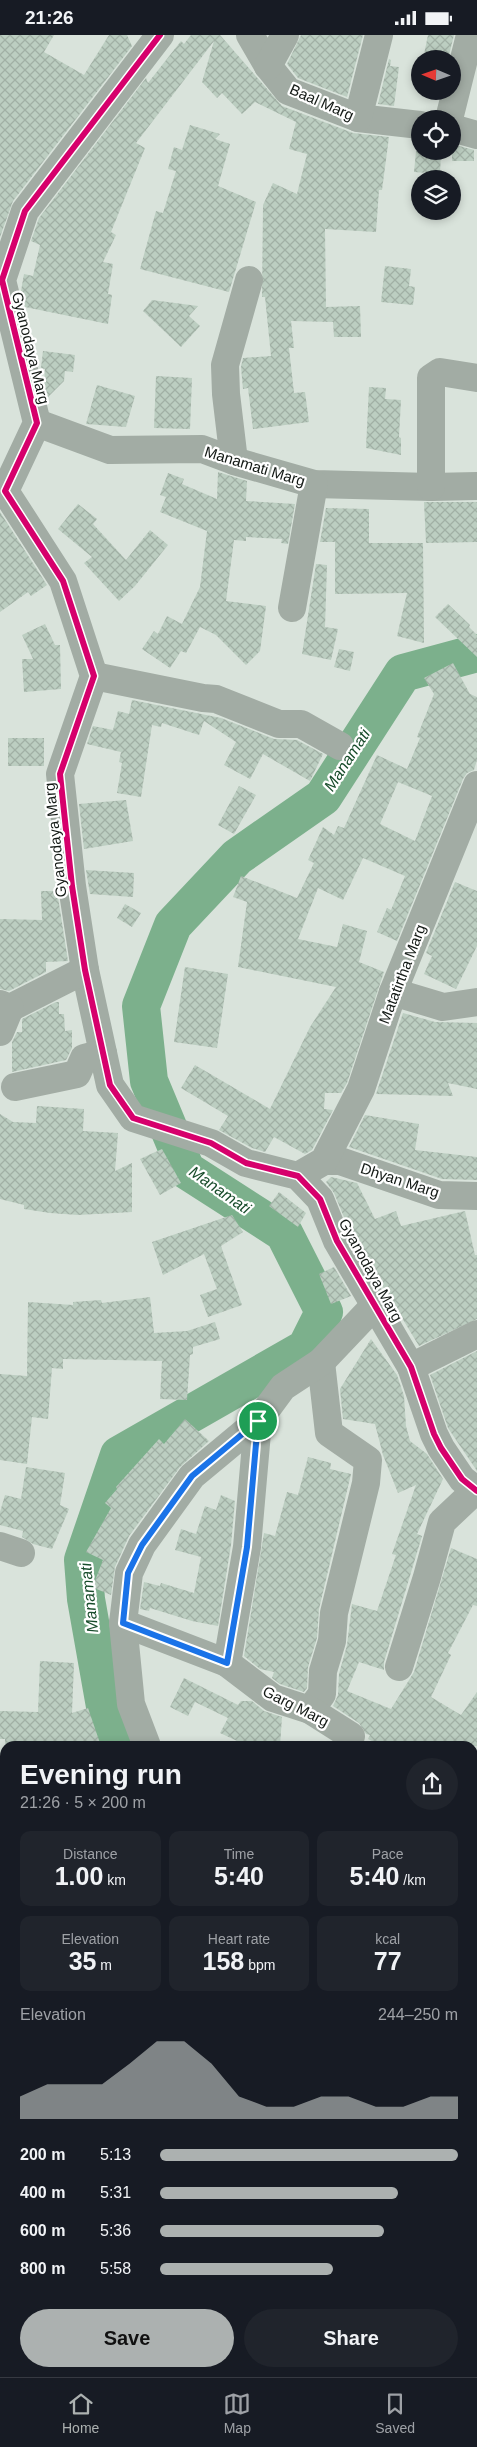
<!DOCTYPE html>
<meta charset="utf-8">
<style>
:root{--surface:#171b24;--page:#20242c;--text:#f1f3f6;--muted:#9ea1a6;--line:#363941;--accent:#acb1b0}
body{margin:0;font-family:Helvetica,sans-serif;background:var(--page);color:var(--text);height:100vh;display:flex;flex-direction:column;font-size:19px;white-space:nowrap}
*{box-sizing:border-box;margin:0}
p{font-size:16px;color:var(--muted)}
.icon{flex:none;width:28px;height:28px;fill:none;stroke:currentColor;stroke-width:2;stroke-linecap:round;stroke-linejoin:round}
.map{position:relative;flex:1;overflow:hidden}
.sheet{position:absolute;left:0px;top:1706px;width:478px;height:636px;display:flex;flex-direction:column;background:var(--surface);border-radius:15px 15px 0 0;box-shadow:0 2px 8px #0003}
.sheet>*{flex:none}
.needle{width:32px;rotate:272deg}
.buttons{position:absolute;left:411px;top:15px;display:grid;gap:10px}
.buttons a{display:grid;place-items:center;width:50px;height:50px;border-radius:50%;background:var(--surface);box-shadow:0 2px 8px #0003;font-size:25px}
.pin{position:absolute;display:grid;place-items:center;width:42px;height:42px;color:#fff;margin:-21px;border:2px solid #fff;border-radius:50%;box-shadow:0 1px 5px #0007}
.round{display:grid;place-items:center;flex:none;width:52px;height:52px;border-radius:26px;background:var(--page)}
.head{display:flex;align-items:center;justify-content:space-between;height:85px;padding:0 20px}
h1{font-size:28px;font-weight:700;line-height:38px}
.figures{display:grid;grid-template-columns:repeat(3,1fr);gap:8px;height:85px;padding:5px 20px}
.figures div{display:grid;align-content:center;border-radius:10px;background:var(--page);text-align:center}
.figures b{font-size:25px;font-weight:700}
.figures small{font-size:14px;font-weight:400}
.figures p{font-size:14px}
.chart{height:140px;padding:10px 20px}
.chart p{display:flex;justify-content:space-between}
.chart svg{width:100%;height:90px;margin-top:5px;fill:var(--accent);opacity:.7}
.button{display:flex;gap:10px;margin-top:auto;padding:10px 20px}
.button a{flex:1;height:58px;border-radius:30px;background:var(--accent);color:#111;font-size:20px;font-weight:700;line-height:58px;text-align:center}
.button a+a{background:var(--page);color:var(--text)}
ul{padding:0 20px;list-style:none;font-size:16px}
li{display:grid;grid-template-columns:80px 60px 1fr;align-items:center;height:38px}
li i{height:12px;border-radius:6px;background:var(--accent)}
.status{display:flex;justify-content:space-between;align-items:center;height:35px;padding:0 25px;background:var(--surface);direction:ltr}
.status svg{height:14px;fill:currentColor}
.menu{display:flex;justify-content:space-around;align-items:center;height:70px;border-top:1px solid var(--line);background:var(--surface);font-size:14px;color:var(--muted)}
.menu a{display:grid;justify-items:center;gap:2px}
.menu .current{color:var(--accent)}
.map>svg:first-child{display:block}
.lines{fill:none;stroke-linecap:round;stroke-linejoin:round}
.river{stroke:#7cb08c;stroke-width:38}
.building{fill:url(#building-cross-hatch);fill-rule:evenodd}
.minor{stroke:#a2aca4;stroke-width:28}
.highway{stroke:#9faaa2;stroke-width:28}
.cycleway-casing{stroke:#fff;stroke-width:9}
.cycleway{stroke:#d6006c;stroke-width:6}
.route-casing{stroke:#fff;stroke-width:10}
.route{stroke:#1a73e8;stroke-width:6}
.labels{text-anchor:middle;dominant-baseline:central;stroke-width:4.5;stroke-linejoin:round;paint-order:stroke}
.street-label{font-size:15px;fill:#131915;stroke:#fff}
.water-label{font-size:16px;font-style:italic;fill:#184c2b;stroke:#fff}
</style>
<div class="status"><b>21:26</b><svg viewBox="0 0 49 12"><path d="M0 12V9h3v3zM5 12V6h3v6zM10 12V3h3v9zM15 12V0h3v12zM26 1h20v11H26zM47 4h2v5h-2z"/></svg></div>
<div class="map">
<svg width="477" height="2342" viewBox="0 0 477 2342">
<defs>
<pattern id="building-cross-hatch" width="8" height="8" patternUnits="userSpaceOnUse" patternTransform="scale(1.25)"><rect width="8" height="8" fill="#bccec1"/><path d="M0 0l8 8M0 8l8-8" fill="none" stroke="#a1b0a5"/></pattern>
</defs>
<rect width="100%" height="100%" fill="#d9e3db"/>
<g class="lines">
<g class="river">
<polyline points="112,1711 86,1564 83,1525 119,1420 306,1313 324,1277 284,1198 186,1135 149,1046 141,971 173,890 237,822 323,762 403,638 477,618"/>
<polyline points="1,2342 5,2337"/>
</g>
</g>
<g class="building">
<polygon points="0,0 54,0 44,17 84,40 109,0 127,0 132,11 13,166 0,202"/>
<polygon points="191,0 220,0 282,71 353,98 389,102 382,155 379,155 376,197 325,194 326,272 360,271 361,302 334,302 333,287 291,286 294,313 289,313 294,358 305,357 309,387 253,394 248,353 243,354 241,332 243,323 271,321 265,262 262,262 263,170 273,148 297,159 307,119 289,114 296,87 255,67 242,79 222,58 217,63 202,47 214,6 136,108 145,113 111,197 116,200 103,227 113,229 108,259 112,260 108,289 25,272 21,256 24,239 33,241 40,210 31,206 39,183 146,43 148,48 181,6 184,9"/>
<polygon points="301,0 363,0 347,62 298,43 287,29"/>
<polygon points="428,0 454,0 448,24 423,24"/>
<polygon points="389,24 391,25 390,31 399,32 394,71 378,69"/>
<polygon points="190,90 220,99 215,104 230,109 218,151 256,167 229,257 140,234 156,176 163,178 176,136 168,134 174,112 182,115"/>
<polygon points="452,109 474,115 474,126 452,126"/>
<polygon points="416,116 441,116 440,139 414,137"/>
<polygon points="385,231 411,234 409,251 415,252 413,270 381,267"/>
<polygon points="152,265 198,271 189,281 200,291 181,312 143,276"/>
<polygon points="43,316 75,320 73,337 65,336 64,346 47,363 44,349 45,334 41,333"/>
<polygon points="156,341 192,343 190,394 154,393"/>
<polygon points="97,350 135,361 126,392 86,389"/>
<polygon points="369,352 386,353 385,364 401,365 399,402 401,403 401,420 366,413"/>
<polygon points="218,437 247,446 246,466 295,469 288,509 281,508 282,504 246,502 246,506 234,505 226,566 266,571 260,616 246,630 216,600 200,592 186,618 181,616 170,633 142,614 154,596 158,599 167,581 182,589 200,552 207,496 160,477 166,462 160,460 168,438 184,444 182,449 217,464"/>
<polygon points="424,467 477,467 477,507 426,508"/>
<polygon points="78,469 97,484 93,489 126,525 150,495 168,510 135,551 119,566 84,528 92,522 58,494"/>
<polygon points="326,473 369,474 369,508 423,508 424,608 397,601 407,558 335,559 335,507 320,507"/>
<polygon points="0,477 47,550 31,561 28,557 0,577"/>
<polygon points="316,529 327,530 325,592 338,594 331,625 302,619"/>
<polygon points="448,569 470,590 469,592 477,600 477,622 435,582"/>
<polygon points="45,589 55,610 60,610 61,654 24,657 22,624 33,624 22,600"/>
<polygon points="339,614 354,617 350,636 334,632"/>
<path d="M453,628L470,659L477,662V725L474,735L467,738L463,744L397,906L377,897L387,873L391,875L405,841L363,823L343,865L318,853L298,904L337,912L343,889L367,896L359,927L384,937L347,1048L341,1058H325L324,1074L333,1075L312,1115L305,1119L274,1102L265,1117L252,1113L219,1095L228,1081L181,1053L195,1030L270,1074L310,992L336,952L238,932L247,867L233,862L241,841L297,863L314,828L308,825L323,792L334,800L338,791L344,793L377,720L407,734L420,703L417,702L434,659L424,643ZM398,747L432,761L415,806L380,789Z"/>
<polygon points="132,665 221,683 274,704 297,705 323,719 310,746 263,719 250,744 224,730 236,707 204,686 199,700 162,688 161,692 152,690 141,762 117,758 122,728 119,727 121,717 87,709 93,691 113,695 118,676 129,679"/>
<rect x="8" y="703" width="36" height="28"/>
<polygon points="239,751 256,760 234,799 218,790"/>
<polygon points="126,765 133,806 84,814 79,769"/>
<polygon points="86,835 134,838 133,862 90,859"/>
<polygon points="455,847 477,856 477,911 456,954 424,939 432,921 426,918"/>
<polygon points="41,856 57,856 68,926 46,927 46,937 9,956 0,954 0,884 42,885"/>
<polygon points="125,869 141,878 132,892 117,883"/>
<polygon points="185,932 228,939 217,1013 174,1007"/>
<polygon points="56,967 59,967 59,979 64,979 65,996 72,995 72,1013 66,1025 12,1037 12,1007 17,997 22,997 22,984"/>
<polygon points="403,978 435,987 477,988 477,1054 448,1048 453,1061 376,1059"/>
<polygon points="37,1071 84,1074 83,1096 118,1098 115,1136 132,1128 132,1177 78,1180 50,1178 24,1174 24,1170 0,1164 0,1079 13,1087 36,1088"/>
<polygon points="365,1080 419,1089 415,1115 477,1122 477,1145 442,1144 349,1112"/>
<polygon points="162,1114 181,1148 160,1160 140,1124"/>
<polygon points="331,1142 357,1148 375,1184 396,1176 401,1191 465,1176 475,1220 477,1220 477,1284 419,1311 351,1199 334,1158 326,1147"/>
<polygon points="279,1157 306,1178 298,1192 269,1171"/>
<polygon points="232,1180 243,1197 221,1211 242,1270 208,1282 200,1260 217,1254 204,1219 163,1240 152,1207"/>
<polygon points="334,1232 351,1261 331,1269 319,1239"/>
<polygon points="150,1262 154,1298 187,1296 215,1287 220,1304 193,1312 193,1319 190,1320 187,1365 160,1364 162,1326 63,1324 63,1334 52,1333 48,1384 32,1382 27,1429 0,1425 0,1339 27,1341 28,1267 73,1270 73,1267 101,1265 102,1268"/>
<polygon points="371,1304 397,1340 404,1361 406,1391 410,1406 427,1419 443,1444 417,1499 422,1501 384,1627 384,1635 359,1627 347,1656 391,1674 414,1637 451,1513 477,1524 477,1571 473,1570 448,1618 451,1620 431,1662 461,1680 477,1657 477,1711 382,1711 368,1704 370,1700 366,1699 359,1688 333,1671 338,1660 339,1639 347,1610 352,1569 377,1576 396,1520 392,1519 416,1450 398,1458 383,1420 375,1389 343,1384 340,1354"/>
<polygon points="477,1316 477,1436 448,1393 430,1340"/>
<polygon points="185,1384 209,1406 180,1432 129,1501 115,1532 111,1560 94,1553 91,1556 103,1525 86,1517 111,1473 105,1468 117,1454 116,1452 159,1404 164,1409"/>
<polygon points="308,1422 331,1428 330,1434 351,1439 319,1574 317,1603 308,1632 307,1653 304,1657 280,1649 272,1643 274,1637 260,1634 244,1621 264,1498 275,1501 287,1457 298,1460"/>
<polygon points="26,1432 65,1438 60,1470 69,1474 52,1514 33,1509 22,1502 23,1496 0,1490 0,1477 5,1460 21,1464"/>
<polygon points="221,1460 235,1466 231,1510 218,1591 192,1586 150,1573 149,1576 140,1574 144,1547 160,1551 161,1548 194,1558 201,1522 175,1515 181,1494 196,1499 205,1471 216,1475"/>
<polygon points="40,1626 74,1628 72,1678 88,1673 101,1711 76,1711 76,1708 5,1711 5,1704 0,1704 0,1676 38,1677"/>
<polygon points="184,1643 238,1670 241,1666 252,1666 264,1676 282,1682 280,1711 248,1711 220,1698 228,1683 195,1667 188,1681 170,1672"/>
</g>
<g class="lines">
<g class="minor">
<polyline points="160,0 25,176 2,245 37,388 5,456 63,546 94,641 60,739 72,851 85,935 110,1050 133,1083 211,1108 246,1128 298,1141 320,1164 337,1206 411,1332 434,1399 441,1413 462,1444 477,1456"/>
<polyline points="250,0 268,31 288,56 358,83 420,90"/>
<polyline points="268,31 285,0"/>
<polyline points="358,83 379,0"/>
<polyline points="449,84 470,0"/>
<polyline points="452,93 477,100"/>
<polyline points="37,388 110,415 202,414 234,426 314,449 431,452 477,451"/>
<polyline points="234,426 226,359 225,330 249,245"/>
<polyline points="431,452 431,343 440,337 477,343"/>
<polyline points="292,573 314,449"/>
<polyline points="94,641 203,663 216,664 279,689 301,689 340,711"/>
<polyline points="393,957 443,972 477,967"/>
<polyline points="0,969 10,973 85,935"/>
<polyline points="0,997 10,973"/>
<polyline points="15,1052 77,1039 84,1023 103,1018"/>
<polyline points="324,1126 340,1126 439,1160 477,1161"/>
<polyline points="298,1141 324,1126 361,1054 393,957 477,750"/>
<polyline points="411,1332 477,1299"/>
<polyline points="0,1511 21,1518"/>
<polyline points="123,1588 227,1628"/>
<polyline points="399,1632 427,1542 442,1487 476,1455"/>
<polyline points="310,1675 322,1659 323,1636 332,1606 334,1578 366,1448 368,1425 329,1398 321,1327"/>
<polyline points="147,1711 131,1669 123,1588 129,1538 142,1510 192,1441 258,1386"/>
<polyline points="348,1711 351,1701 310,1675 273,1663 227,1628 247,1512 258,1386 283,1352 321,1327 376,1269"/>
<polyline points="0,1794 5,1795"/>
<polyline points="472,1870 477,1870"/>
<polyline points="0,1955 5,1956"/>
<polyline points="472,2003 477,2004"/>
<polyline points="472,2230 477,2233"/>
<polyline points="257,2342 258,2338"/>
</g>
<g class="highway">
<polyline points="0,1874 5,1875"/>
<polyline points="472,1926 477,1926"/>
<polyline points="472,1960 477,1960"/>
</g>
<defs>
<polyline id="cycleway" points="160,0 25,176 2,245 37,388 5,456 63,546 94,641 60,739 72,851 85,935 110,1050 133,1083 211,1108 246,1128 298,1141 320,1164 337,1206 411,1332 434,1399 441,1413 462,1444 477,1456"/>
</defs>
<use href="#cycleway" class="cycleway-casing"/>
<use href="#cycleway" class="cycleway"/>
</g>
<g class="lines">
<defs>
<polygon id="route" points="258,1386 247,1512 227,1628 123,1588 128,1538 142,1510 192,1441"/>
</defs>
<use href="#route" class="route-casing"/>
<use href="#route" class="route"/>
</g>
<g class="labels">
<g class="street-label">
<text transform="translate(322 67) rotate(24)">Baal Marg</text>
<text transform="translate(31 313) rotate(76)">Gyanodaya Marg</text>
<text transform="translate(255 431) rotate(17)">Manamati Marg</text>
<text transform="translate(55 805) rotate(-96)">Gyanodaya Marg</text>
<text transform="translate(402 939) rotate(-69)">Matatirtha Marg</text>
<text transform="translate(400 1145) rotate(18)">Dhyan Marg</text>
<text transform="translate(371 1235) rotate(61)">Gyanodaya Marg</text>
<text transform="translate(296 1671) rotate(27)">Garg Marg</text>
</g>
<g class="water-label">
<text transform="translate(347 725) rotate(-57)">Manamati</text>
<text transform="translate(220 1155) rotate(35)">Manamati</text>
<text transform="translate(89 1563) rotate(-96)">Manamati</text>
</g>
</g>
</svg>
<div class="buttons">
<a><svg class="needle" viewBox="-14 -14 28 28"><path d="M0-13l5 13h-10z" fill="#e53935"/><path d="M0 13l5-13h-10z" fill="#9ea1a6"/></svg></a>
<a><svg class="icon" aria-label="locate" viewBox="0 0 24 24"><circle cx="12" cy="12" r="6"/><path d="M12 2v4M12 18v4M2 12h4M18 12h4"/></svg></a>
<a><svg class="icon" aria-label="layers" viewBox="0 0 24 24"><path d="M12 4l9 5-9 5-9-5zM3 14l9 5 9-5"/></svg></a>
</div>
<div class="pin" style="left:258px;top:1386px;background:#1e9e55"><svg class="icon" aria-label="arrive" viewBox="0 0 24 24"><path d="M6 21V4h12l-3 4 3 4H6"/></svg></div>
<section class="sheet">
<div class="head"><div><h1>Evening run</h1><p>21:26 · 5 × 200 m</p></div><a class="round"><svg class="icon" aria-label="share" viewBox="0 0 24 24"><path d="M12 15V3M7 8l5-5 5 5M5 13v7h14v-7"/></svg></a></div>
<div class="figures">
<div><p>Distance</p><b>1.00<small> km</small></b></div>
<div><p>Time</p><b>5:40</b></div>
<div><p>Pace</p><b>5:40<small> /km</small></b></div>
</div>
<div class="figures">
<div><p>Elevation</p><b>35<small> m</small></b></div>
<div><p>Heart rate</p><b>158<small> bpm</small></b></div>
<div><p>kcal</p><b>77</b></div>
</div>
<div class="chart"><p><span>Elevation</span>244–250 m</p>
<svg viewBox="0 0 160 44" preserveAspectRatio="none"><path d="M0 44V33L10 27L20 27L30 27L40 17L50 6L60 6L70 17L80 33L90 38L100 38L110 33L120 33L130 38L140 38L150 33L160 33V44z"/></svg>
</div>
<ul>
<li><b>200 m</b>5:13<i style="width:100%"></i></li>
<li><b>400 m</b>5:31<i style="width:80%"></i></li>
<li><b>600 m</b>5:36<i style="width:75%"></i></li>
<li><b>800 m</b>5:58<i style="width:58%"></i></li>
</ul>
<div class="button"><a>Save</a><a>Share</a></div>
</section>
</div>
<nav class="menu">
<a class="current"><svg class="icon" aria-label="home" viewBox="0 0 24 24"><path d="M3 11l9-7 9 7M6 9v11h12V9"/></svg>Home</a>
<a><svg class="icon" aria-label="map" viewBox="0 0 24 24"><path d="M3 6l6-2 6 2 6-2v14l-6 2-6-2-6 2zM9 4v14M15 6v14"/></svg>Map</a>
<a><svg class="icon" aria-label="saved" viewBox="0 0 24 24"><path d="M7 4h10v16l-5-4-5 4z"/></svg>Saved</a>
</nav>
